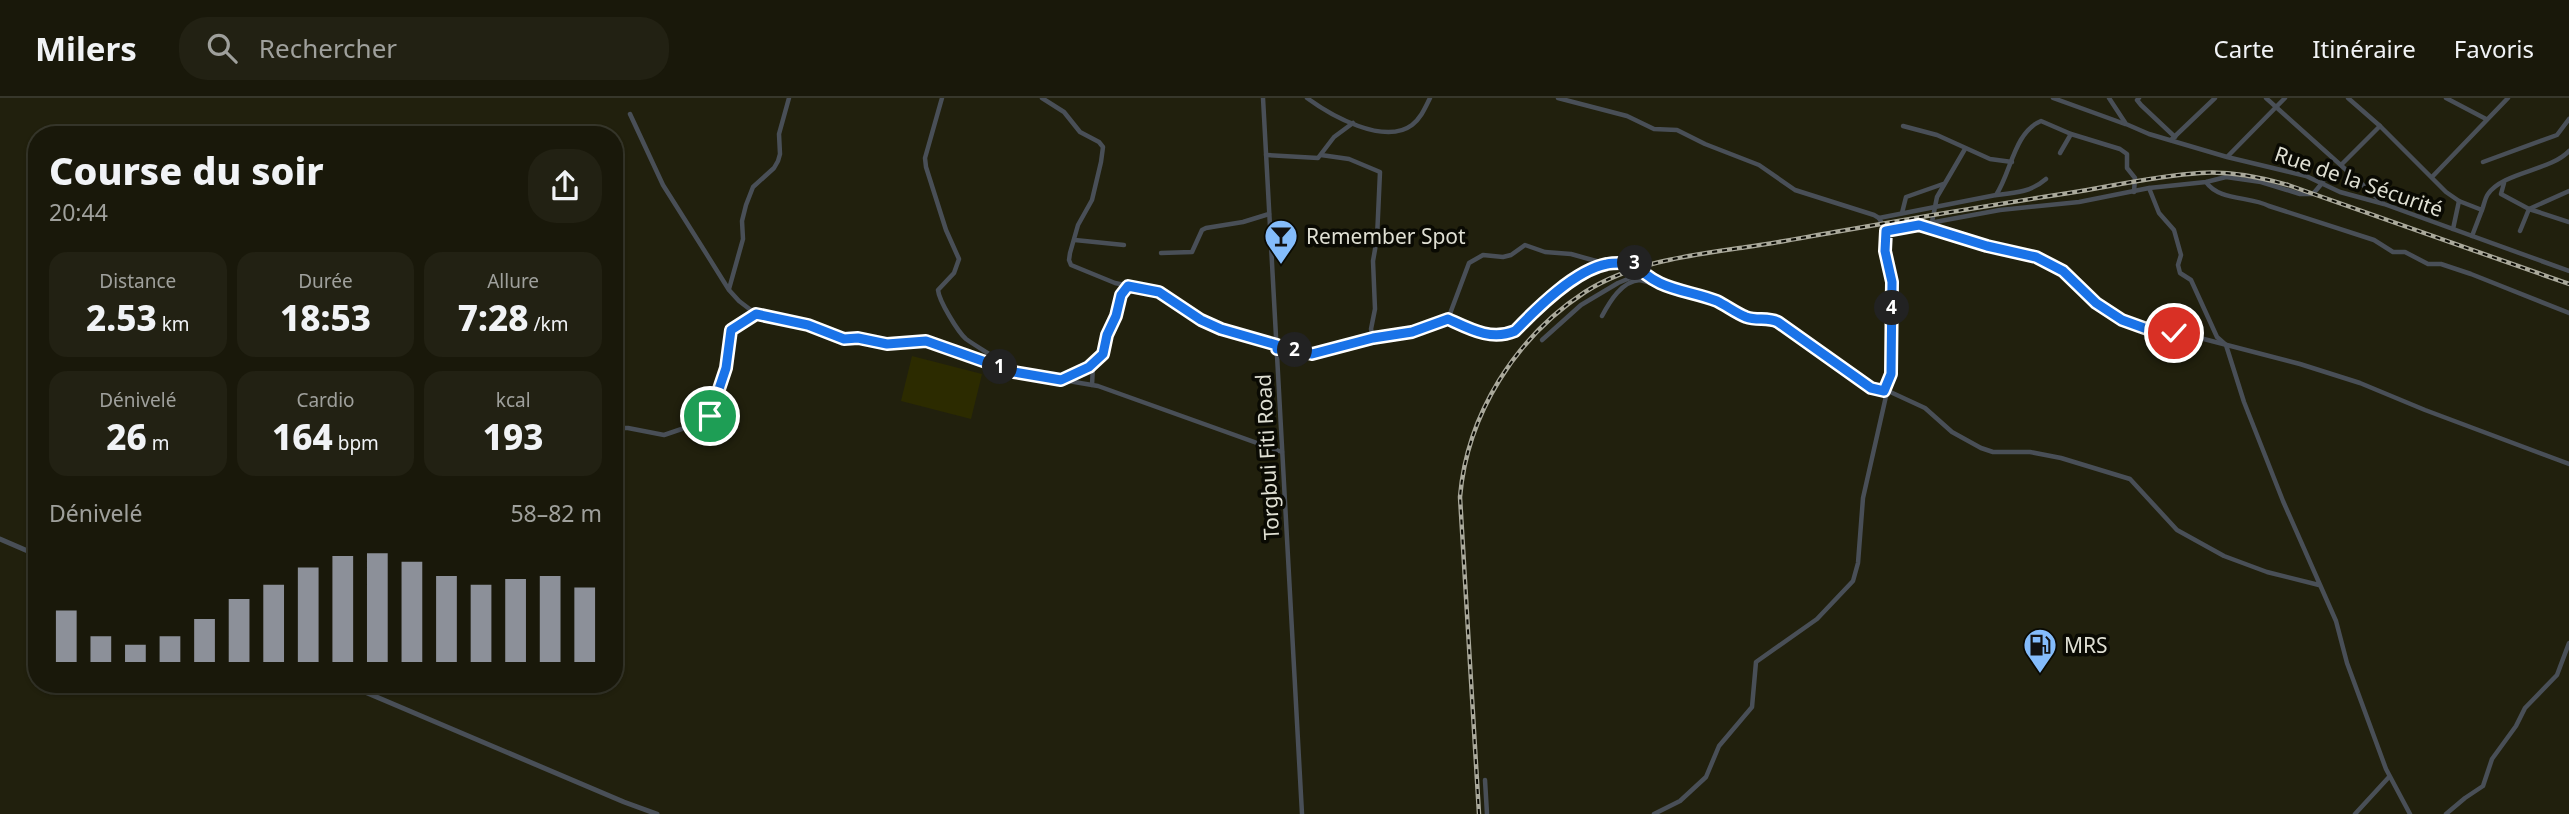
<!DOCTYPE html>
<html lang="fr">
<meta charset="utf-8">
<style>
:root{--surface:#19180a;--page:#222113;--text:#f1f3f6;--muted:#9fa09c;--line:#37372b;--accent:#8c9099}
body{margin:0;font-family:"Noto Sans",sans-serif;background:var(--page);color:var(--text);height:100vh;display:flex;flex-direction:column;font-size:26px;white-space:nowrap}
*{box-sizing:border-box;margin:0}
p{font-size:23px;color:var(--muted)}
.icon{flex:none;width:38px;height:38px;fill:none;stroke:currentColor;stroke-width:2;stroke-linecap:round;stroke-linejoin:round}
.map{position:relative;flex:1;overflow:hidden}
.drawer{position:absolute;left:28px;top:28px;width:595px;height:567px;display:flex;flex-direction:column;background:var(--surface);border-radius:28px;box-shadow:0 2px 5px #0004,0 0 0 2px var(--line)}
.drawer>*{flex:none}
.pin{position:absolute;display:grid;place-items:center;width:60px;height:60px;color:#fff;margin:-30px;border:4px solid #fff;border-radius:50%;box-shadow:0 2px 7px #0007}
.km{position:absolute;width:35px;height:35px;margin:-18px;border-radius:50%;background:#222;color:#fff;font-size:19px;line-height:35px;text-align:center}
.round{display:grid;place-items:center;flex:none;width:74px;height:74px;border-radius:28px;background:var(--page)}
.headline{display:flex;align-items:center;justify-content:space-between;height:119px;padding:0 21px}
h1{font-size:38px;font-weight:800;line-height:52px}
.metrics{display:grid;grid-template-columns:repeat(3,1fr);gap:10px;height:119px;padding:7px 21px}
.metrics div{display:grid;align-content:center;border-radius:18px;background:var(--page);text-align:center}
.metrics b{font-size:35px;font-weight:800}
.metrics small{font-size:19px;font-weight:400}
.metrics p{font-size:19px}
.chart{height:196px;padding:14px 21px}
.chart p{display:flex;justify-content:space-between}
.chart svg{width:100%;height:126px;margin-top:7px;stroke:var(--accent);stroke-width:6}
header{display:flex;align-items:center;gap:42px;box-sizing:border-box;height:98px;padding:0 35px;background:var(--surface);border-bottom:2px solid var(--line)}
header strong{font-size:33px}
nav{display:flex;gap:38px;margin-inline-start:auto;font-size:24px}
.search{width:490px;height:63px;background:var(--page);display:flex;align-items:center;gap:18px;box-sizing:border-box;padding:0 24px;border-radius:28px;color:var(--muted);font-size:26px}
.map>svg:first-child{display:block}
.green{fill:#2c2b00}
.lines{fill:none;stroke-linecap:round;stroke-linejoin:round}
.minor{stroke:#494f57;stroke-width:4.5}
.tertiary{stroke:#494f57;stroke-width:5}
.rail-casing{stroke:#aaa99b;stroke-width:4.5}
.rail{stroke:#0a0a03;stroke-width:2;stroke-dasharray:5;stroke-linecap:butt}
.route-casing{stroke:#fff;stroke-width:14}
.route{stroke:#1a73e8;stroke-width:9}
.labels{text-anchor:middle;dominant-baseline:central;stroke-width:7;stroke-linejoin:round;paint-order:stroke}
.street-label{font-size:21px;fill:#dfdfd3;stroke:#0a0a03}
.poi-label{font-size:21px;fill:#dfdfd3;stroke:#0a0a03;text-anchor:start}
</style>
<header>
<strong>Milers</strong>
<div class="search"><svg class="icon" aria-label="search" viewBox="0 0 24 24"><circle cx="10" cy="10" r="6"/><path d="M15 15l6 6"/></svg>Rechercher</div>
<nav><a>Carte</a><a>Itinéraire</a><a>Favoris</a></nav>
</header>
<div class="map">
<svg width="2569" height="716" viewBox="0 0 2569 716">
<rect width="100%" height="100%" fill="#21200d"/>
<polygon class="green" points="912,258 982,276 971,321 901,303"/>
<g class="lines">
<g class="minor">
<path d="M942,0L925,60L926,69L946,132L959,161L954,175L938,192C939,203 958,234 966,241C980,251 996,259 1009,270"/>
<polyline points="1042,0 1064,14 1080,34 1099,44 1103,49 1101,64 1092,102 1078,127 1070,155 1069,162 1071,167 1115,185 1159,194 1201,222 1221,231 1277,247"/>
<polyline points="1263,0 1302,716"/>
<path d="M1307,0C1330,17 1384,48 1412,27C1421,20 1425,10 1430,0"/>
<polyline points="1558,0 1627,18 1654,31 1677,32 1705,46 1759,67 1795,92 1874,117 1879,120 1886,133 1885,153 1892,185 1891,276 1863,400 1858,465 1853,483 1817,521 1756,564 1752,609 1719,648 1706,679 1680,703 1654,716"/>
<polyline points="2053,0 2125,26"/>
<polyline points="2109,0 2126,26 2149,36 2227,59 2306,78 2340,94 2384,106 2569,173"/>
<polyline points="2139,0 2137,2 2141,7 2175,39"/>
<polyline points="2266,0 2383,105"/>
<polyline points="2348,0 2380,28 2446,94 2459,103"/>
<polyline points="2446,0 2486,21"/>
<polyline points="630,16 663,87 704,152 729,192 739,203 756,216 808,227 844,241 858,240 887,246 926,243 1014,274 1098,288 1282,354"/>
<polyline points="1903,28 1937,37 1990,61 2012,64"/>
<polyline points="2171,42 2215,0"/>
<polyline points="2060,55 2071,36"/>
<polyline points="1266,57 1318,60 1334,39 1353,25"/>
<polyline points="1321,57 1349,61 1380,74 1377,140 1373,163 1375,211 1371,231 1373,240"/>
<polyline points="2228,58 2285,0"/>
<polyline points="2483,64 2557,37 2569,21"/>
<polyline points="2341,67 2380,28"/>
<polyline points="2432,79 2508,0"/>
<path d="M2206,84C2219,103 2250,98 2269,108L2374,142L2393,154H2405L2428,166H2441L2471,176L2569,215"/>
<polyline points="2504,85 2501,96 2529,111 2569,124"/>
<polyline points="2149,90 2159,115 2174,132 2181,157 2178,167 2180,175 2191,182 2217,239 2226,247 2244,304 2283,403 2336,523 2347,565 2386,671 2410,716"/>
<path d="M1996,97C2011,75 2014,34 2041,23L2071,36L2120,51L2127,56V70L2135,80L2134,94"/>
<polyline points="1902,115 1906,99 1943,86"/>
<path d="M1879,120L1996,97C2015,95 2031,94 2046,81"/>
<polyline points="1932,124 1937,99 1965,51"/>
<polyline points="1918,127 1987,148 2044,162 2063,173 2096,205 2134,227 2147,231 2200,240 2300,266 2360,285 2425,312 2569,366"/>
<path d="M2453,131L2459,103L2482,112C2484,107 2485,100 2488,96C2503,74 2550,73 2569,53"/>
<polyline points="1886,133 2000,112 2079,104 2149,90 2206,84 2226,79 2261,84 2300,96 2313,96 2323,84"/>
<polyline points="2520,133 2529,111 2569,93"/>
<polyline points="2472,138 2482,112"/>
<polyline points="1075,142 1124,147"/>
<polyline points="1161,155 1192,154 1202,132 1206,130 1243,124 1269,116"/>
<polyline points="729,191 743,141 742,123 746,107 753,89 774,70 778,63 780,56 779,36 789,0"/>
<path d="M1602,218C1610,203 1622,183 1640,182L1708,200L1750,220L1773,221L1799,237L1871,290L1879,293L1886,292L1925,310L1952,334L1981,350L1993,354H2030L2061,360L2130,381L2177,432L2224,458L2267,474L2319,487"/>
<path d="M1448,221C1470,231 1491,243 1515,233C1541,206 1570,180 1605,167"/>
<polyline points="1542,242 1581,207 1618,185 1642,175"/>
<polyline points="1277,251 1285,250 1312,256 1373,240 1412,235 1448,221 1469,165 1483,157 1503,159 1511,157 1525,147 1545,154 1571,156 1607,166 1634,164 1642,175 1653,182"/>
<polyline points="1064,281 1096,265 1103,256 1121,197 1128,189"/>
<polyline points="1092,287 1093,268"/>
<polyline points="614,330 628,330 664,337 708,322 712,316 726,270 731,232 756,216"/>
<polyline points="1485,682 1487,716"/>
<polyline points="2355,716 2389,679"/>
<polyline points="2446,716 2465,700 2483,688 2492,661 2516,628 2525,610 2557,577 2569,545"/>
</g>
<g class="tertiary">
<polyline points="0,441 37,457"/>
<polyline points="346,586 624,704 657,716"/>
</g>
<defs>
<path id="rail" d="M1479,716L1460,399C1467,316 1516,239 1585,194C1632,164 1692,157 1747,149C1776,145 1806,139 1835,134C1913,120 1991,107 2069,95C2113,88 2156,78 2200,75C2231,73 2259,79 2288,87L2569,186"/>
</defs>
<use href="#rail" class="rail-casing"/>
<use href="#rail" class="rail"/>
</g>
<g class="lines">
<defs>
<path id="route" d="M710,318L726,270L731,232L756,216L808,227L844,241L858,240L887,246L926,243L1014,274L1061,282L1089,269L1103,256L1107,237L1116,218L1121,197L1128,188L1159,194L1201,222L1221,231L1277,247V251L1285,250L1312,256L1373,240L1412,234L1448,221C1470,231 1491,243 1515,233C1537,210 1575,172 1607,166C1616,164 1625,166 1634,164C1656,193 1686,191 1717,203C1727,208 1736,215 1746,219C1757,223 1768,219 1778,224L1871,290L1884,293L1891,276L1892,184L1885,153L1886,133L1919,127L1987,148L2036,159L2063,173L2096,205L2122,222L2147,231L2174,235"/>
</defs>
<use href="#route" class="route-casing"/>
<use href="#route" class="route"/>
</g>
<defs>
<symbol id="bar-pin" viewBox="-11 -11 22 30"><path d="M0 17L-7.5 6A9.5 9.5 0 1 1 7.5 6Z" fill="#84bcfb" stroke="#0a0a03"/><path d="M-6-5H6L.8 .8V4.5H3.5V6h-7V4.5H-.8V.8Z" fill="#111"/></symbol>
<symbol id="fuel-pin" viewBox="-11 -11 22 30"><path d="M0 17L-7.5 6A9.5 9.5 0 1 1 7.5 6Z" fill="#84bcfb" stroke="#0a0a03"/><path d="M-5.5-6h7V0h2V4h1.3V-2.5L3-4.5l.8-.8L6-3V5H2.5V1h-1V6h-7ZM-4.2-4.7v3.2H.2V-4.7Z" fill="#111"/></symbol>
</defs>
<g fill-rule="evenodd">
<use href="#bar-pin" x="1262" y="119" width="38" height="52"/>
<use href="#fuel-pin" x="2021" y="528" width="38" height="52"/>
</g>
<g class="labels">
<g class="street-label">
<text transform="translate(2359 83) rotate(19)">Rue de la Sécurité</text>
<text transform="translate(1267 359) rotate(-93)">Torgbui Fiti Road</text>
</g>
<g class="poi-label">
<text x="1306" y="138">Remember Spot</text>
<text x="2064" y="547">MRS</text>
</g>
</g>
</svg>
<div class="pin" style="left:710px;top:318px;background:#1e9e55"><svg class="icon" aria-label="arrive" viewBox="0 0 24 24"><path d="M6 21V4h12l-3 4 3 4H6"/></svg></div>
<div class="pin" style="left:2174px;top:235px;background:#d93025"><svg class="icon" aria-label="check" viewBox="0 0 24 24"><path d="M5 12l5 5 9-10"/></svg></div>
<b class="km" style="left:1000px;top:269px">1</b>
<b class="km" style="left:1295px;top:252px">2</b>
<b class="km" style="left:1635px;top:165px">3</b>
<b class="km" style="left:1892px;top:210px">4</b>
<section class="drawer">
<div class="headline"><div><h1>Course du soir</h1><p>20:44</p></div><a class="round"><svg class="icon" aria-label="share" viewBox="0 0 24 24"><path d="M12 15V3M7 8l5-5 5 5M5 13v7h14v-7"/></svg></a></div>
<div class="metrics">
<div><p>Distance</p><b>2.53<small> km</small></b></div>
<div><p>Durée</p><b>18:53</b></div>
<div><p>Allure</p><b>7:28<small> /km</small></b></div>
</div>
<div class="metrics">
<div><p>Dénivelé</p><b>26<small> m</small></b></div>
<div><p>Cardio</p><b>164<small> bpm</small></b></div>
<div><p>kcal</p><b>193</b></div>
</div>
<div class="chart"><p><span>Dénivelé</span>58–82 m</p>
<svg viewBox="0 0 160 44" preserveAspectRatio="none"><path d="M5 44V26M15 44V35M25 44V38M35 44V35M45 44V29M55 44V22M65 44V17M75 44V11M85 44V7M95 44V6M105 44V9M115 44V14M125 44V17M135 44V15M145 44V14M155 44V18"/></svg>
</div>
</section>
</div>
